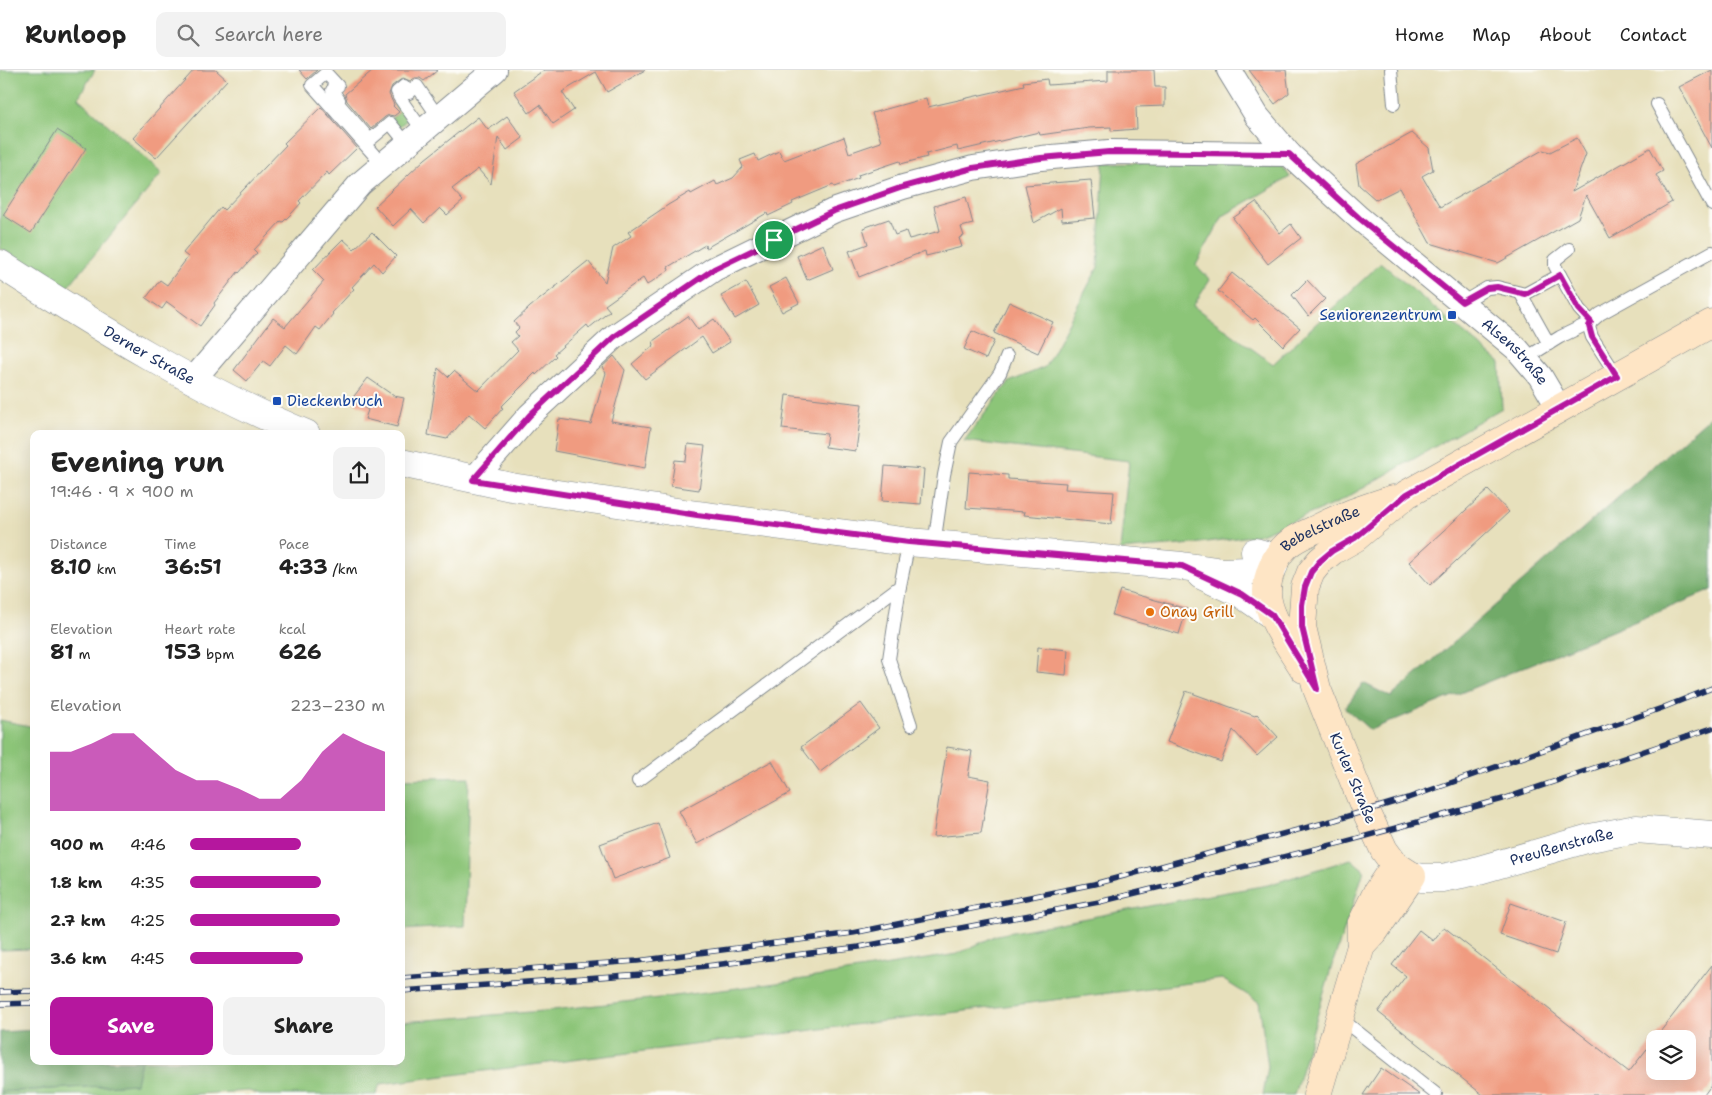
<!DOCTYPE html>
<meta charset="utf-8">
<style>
:root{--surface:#fff;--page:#f2f2f2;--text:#222;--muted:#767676;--line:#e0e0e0;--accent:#b5179e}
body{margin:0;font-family:"Shantell Sans",sans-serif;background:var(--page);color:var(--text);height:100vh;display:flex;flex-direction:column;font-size:19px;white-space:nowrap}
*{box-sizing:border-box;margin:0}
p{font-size:16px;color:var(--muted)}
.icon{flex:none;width:28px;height:28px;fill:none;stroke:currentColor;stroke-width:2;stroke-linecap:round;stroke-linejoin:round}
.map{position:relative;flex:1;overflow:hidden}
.drawer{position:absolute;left:30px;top:360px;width:375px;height:635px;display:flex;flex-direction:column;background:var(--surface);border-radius:10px;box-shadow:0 5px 20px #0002}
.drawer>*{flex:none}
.controls{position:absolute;left:1646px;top:960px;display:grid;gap:10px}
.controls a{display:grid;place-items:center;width:50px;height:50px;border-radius:10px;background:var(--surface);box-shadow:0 5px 20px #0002;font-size:25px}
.pin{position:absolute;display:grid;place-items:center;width:42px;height:42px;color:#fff;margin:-21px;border:2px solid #fff;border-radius:50%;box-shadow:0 1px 5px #0007}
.round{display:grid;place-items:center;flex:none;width:52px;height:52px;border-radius:10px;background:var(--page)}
.head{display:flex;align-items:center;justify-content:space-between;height:85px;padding:0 20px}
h1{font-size:28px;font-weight:700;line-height:38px}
.stats{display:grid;grid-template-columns:repeat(3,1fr);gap:8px;height:85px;padding:5px 20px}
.stats div{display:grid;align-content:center}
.stats b{font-size:21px;font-weight:700}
.stats small{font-size:14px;font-weight:400}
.stats p{font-size:14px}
.chart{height:140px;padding:10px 20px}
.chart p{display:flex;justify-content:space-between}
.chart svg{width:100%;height:90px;margin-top:5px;fill:var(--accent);opacity:.7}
.button{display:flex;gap:10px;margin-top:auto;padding:10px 20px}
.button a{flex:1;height:58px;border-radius:10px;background:var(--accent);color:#fff;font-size:20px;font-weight:700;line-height:58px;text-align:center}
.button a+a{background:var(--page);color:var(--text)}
ul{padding:0 20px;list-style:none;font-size:16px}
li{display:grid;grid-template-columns:80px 60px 1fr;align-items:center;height:38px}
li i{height:12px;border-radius:6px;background:var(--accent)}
header{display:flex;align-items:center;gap:30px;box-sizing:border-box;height:70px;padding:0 25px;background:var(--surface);border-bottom:1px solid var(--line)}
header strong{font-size:24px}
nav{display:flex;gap:28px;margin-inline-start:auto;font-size:18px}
.search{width:350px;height:45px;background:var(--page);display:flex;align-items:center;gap:12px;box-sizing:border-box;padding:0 18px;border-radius:10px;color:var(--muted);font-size:19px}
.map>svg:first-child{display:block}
.green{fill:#8cc578;stroke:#547a6b}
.forest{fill:#71aa68;stroke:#466c63}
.building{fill:#f09b80;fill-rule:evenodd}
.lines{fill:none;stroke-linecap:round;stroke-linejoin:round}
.service-casing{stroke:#81888d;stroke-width:14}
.minor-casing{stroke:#81888d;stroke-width:26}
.tertiary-casing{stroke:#81888d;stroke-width:29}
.secondary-casing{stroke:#81888d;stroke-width:29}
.service{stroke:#fff;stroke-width:12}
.minor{stroke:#fff;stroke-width:24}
.tertiary{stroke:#fff;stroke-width:28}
.secondary{stroke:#fee5c5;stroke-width:28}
.rail-casing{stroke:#1b2f5e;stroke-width:5.5}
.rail{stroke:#fdfcf7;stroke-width:4;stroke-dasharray:11;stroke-linecap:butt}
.route-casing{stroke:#fff;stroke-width:10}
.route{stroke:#b5179e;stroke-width:6}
.transit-dot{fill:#1a4fb4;stroke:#fdfcf7;stroke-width:2}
.food-dot{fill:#e8710a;stroke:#fdfcf7;stroke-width:2}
.labels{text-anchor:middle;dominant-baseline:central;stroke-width:4;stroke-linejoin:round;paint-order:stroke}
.transit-label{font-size:15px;fill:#164399;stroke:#fdfcf7;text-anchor:end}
.street-label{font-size:15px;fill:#1b2f5e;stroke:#fdfcf7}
.food-label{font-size:15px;fill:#c56008;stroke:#fdfcf7;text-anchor:start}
</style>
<header>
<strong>Runloop</strong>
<div class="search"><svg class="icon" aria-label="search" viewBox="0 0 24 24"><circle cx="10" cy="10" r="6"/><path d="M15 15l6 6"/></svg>Search here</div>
<nav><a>Home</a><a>Map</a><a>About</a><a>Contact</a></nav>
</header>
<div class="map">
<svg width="1712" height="1025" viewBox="0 0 1712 1025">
<rect width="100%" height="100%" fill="#fdfcf7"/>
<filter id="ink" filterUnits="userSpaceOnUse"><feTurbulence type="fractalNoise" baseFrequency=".02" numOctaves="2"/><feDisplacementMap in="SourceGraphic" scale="10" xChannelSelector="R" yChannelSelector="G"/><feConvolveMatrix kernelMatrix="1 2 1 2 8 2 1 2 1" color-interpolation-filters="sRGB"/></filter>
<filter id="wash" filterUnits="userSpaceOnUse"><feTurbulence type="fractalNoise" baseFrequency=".0096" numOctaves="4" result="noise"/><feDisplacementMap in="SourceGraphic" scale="20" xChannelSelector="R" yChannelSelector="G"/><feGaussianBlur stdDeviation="1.12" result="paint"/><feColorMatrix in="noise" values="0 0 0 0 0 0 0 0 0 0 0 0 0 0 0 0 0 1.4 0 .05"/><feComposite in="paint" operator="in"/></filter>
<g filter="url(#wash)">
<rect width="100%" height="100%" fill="#e7e0bc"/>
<g class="green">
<polygon points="0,0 95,0 78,28 162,103 66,219 0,178"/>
<polygon points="399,27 412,46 395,60 388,51 399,42 391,33"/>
<polygon points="1278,90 1290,107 1223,146 1196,195 1210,210 1193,236 1273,294 1381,193 1500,293 1502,338 1337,433 1258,465 1193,474 1120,480 1129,391 964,371 1009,312 1045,297 1098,197 1104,93"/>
<polygon points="0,650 34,657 34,879 0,880"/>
<polygon points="469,707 465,856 401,860 401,709"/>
<polygon points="1351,789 1364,800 1355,829 1333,892 1294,1025 1263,1025 1268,997 1259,932 1222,909 380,1014 376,1025 260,1025 249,1021 179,1025 0,1025 0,1022 135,1014 141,991 401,991 401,952 544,941 659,928 785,912 957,884 997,865 1181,830 1268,815"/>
</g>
<g class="forest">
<polygon points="1712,345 1712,520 1370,660 1345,638 1363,613 1391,627"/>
<polygon points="34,960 34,991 141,991 136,1014 0,1022 0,962"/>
</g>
<g id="blocks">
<g class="building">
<polygon points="194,0 216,0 227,10 156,88 133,68"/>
<polygon points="299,0 317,0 307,9"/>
<polygon points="373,0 438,0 424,11 420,8 415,8 410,11 403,8 392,16 389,24 394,35 393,36 399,42 394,46 389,45 385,47 371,59 347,31 345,24"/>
<polygon points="544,0 645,0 607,22 596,2 562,22 574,40 553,54 540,35 529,43 514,21"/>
<polygon points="1108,0 1154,0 1155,17 1165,17 1165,36 1136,37 1137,59 1111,61 1111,57 1089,58 1040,65 1039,62 958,81 957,76 926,84 927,87 901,94 900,91 858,105 859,108 834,117 833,115 792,132 793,134 768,146 767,143 706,178 705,175 668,197 669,200 647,215 643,208 605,235 610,241 589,258 587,255 554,284 556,286 536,305 535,303 501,337 503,338 485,358 469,344 447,369 428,365 438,298 448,307 454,301 478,321 518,280 511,272 518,266 515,262 519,258 514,252 530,237 588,191 605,212 613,178 631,166 628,162 668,135 690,122 691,124 715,111 717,115 733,108 743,97 740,90 755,84 758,91 779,81 784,90 844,67 849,83 881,72 872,43 926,28 928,37 1024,15 1023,12 1047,9 1048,15 1108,11"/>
<polygon points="1249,0 1286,0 1289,23 1275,34"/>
<polygon points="1712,0 1712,78 1679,17"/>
<polygon points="321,37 357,78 329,105 327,102 299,131 301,133 292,143 283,152 281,151 254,180 257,183 239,203 238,202 214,233 215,235 200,256 167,232 162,239 146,228 160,210 167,215 188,187 183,183 221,137 224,140 286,75 284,73"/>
<polygon points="507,46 523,68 507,80 498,67 491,114 478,99 452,119 463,131 447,145 440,138 424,153 411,139 393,156 375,136 425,89 478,47 488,60"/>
<polygon points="57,60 86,78 31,163 3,145"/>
<polygon points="1412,63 1429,78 1433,100 1422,106 1440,137 1543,80 1550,82 1577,68 1586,84 1572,122 1650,78 1663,101 1656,105 1672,132 1610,168 1586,125 1578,148 1498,193 1430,173 1400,118 1376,130 1359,115 1356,94"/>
<polygon points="1091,110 1095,148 1062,151 1061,138 1034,153 1025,115"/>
<polygon points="966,127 973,154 961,157 964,166 959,168 962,177 926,186 925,181 859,207 849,181 868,174 863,158 889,149 895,165 906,161 909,169 940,161 934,136"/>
<polygon points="1256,132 1280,163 1291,154 1301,168 1268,194 1233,148"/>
<polygon points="372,162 396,186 382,202 374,193 352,217 354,219 332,243 333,244 320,260 316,257 297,284 286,275 270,296 263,291 247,311 234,300 273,248 285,257 324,211 313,200 332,180 343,169 354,179"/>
<polygon points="823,174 833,199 807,210 797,186"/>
<polygon points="1232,203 1300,258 1283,276 1255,248 1253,250 1218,221"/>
<polygon points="786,208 799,233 782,242 769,217"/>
<polygon points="1307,210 1325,229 1308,246 1292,225"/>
<polygon points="746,212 759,235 735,249 721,226"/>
<polygon points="1009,232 1053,252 1038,283 994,263"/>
<polygon points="688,246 698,260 714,249 730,272 712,283 702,267 645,309 632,294 654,275 653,271"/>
<polygon points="972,261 994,271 986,289 964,279"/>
<polygon points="614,286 625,300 611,351 651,357 645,398 554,381 559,349 591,354 606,303 602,297"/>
<polygon points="368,308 394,326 404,328 397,357 365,349 368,340 351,330"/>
<polygon points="786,325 862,334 856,381 825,377 827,364 782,359"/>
<polygon points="688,374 705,376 699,420 671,416 675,390 686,391"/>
<polygon points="885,396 924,399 921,434 882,431"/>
<polygon points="969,402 1008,405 1008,409 1066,413 1065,419 1114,422 1111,454 1024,445 1025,442 966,438"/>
<polygon points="1488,420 1509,442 1430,515 1409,492"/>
<polygon points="1120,520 1187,539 1179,564 1112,545"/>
<polygon points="1038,577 1068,580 1066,605 1036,602"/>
<polygon points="1186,621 1255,646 1257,644 1278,667 1257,686 1233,660 1221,692 1167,672"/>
<polygon points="861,633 879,658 820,702 801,677"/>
<polygon points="947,677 972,681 968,706 990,710 981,763 933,767"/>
<polygon points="772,691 790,723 697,774 679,741"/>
<polygon points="658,753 670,788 613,809 600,774"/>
<polygon points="1511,833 1566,852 1556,884 1500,865"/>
<path d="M1444,857L1629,1002L1712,895V1014L1704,1025H1483L1378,942L1406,906L1392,895L1419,860L1433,871ZM1655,969H1688V1001H1655Z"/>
<polygon points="1381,998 1420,1025 1363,1025"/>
</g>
</g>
</g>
<g filter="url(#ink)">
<use href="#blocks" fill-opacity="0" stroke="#81888d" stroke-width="1"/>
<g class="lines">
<defs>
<g id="service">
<polyline points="1391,0 1394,34"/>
<polyline points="1657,34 1712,135"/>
<polyline points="423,61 399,27 400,26 397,22 404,16 409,23 417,16 439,48"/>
<polyline points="383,95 312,15 326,3 338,16 332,20 339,30 337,32 370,70 390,53 407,74"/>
<polyline points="1521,224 1549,274"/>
<polyline points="1462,233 1487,218 1497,217 1525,224 1560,205"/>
<polyline points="1526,288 1560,267 1591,252 1579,239 1555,196 1555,190 1569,179"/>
<polyline points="1617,306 1592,267 1589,257 1591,252 1600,244 1712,182"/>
<polyline points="934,475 944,405 951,372 1000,303 1007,286"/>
<polyline points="900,516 889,589 911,655"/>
<polyline points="638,711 900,516 909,472"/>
<polyline points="1340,948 1436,1024"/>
</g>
<g id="minor">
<path id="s1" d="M1229,0L1257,46L1289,84L1359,148L1517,279L1540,306L1559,338"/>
<polyline points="192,311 360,114 495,0"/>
<polyline points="473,410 530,345 614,267 714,199 833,141 903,117 973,98 1041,88 1109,82 1289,84"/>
</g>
<g id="tertiary">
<path id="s2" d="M0,194C98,257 198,319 306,364"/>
<polyline points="401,393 511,417 697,445 909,472 1182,496 1223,502 1247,501 1274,496 1266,485 1255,482"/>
<polyline points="1201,505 1242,524 1272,545"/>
<path id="s3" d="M1412,806L1422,808H1442L1472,802L1590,768L1636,759L1712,765"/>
</g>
<g id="secondary">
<path id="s4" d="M1304,599C1292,579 1272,553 1268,531C1264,513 1273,488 1287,475C1295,468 1305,464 1314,460C1341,446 1365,438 1393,429"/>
<polyline points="1361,876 1374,862 1412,806 1395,795 1384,780 1366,741 1317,619 1302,557 1305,517 1311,502 1320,491 1332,481 1355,468 1407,424 1712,253"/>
<polyline points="1317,1025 1361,876 1361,855 1377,822 1395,795"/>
</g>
</defs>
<use href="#service" class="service-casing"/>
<use href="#minor" class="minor-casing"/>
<use href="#tertiary" class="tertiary-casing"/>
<use href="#secondary" class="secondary-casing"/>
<use href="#service" class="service"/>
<use href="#minor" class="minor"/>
<use href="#tertiary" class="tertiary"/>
<use href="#secondary" class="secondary"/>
<defs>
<g id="rail">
<polyline points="401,908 637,891 853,863 1094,814 1335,750 1408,728 1662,638 1712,618"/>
<polyline points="401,921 642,904 859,877 1099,832 1344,772 1503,729 1712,658"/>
<polyline points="0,922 34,921"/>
<polyline points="0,934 34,933"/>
</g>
</defs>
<use href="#rail" class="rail-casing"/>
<use href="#rail" class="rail"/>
</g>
</g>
<g class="lines" filter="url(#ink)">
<defs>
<polygon id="route" points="1109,82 1289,84 1359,148 1462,232 1487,218 1497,217 1526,224 1560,205 1579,239 1591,252 1589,256 1592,267 1617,306 1407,424 1355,468 1332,481 1320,491 1311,502 1305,517 1302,535 1302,557 1317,619 1272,545 1242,524 1182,496 909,472 697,445 473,410 530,345 614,267 714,199 834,141 903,117 973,98 1041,88"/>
</defs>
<use href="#route" class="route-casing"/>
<use href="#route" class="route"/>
</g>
<g class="transit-dot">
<rect x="1447" y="240" width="10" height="10" rx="2.5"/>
<rect x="272" y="326" width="10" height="10" rx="2.5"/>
</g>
<circle class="food-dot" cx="1150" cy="542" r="5"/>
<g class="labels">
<g class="transit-label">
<text x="1442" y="245">Seniorenzentrum</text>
<text x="287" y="331" text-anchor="start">Dieckenbruch</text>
</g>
<g class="street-label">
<text stroke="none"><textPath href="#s1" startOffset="404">Alsenstraße</textPath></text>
<text stroke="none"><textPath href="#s2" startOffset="175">Derner Straße</textPath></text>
<text stroke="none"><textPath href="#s4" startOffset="176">Bebelstraße</textPath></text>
<text transform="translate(1353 708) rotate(67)">Kurler Straße</text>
<text stroke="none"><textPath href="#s3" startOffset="154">Preußenstraße</textPath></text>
</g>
<g class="food-label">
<text x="1160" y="542">Onay Grill</text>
</g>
</g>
</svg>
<div class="controls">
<a><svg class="icon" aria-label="layers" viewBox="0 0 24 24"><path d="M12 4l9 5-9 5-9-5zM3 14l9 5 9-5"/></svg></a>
</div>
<div class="pin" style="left:774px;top:170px;background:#1e9e55"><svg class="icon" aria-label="arrive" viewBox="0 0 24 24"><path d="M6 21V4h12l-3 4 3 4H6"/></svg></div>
<section class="drawer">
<div class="head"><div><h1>Evening run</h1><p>19:46 · 9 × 900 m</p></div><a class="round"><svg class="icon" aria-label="share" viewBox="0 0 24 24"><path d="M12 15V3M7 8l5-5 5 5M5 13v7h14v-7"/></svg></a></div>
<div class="stats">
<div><p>Distance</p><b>8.10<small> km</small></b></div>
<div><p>Time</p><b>36:51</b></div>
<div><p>Pace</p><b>4:33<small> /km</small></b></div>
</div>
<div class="stats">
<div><p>Elevation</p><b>81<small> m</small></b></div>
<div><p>Heart rate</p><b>153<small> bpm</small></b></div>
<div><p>kcal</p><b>626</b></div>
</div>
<div class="chart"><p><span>Elevation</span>223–230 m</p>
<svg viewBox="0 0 160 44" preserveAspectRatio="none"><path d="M0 44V15L10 15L20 11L30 6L40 6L50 15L60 24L70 29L80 29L90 33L100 38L110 38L120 29L130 15L140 6L150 11L160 15V44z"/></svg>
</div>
<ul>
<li><b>900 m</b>4:46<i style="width:57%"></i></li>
<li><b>1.8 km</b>4:35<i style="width:67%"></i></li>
<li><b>2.7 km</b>4:25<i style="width:77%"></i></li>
<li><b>3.6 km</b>4:45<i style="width:58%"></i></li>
</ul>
<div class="button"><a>Save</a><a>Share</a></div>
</section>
</div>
